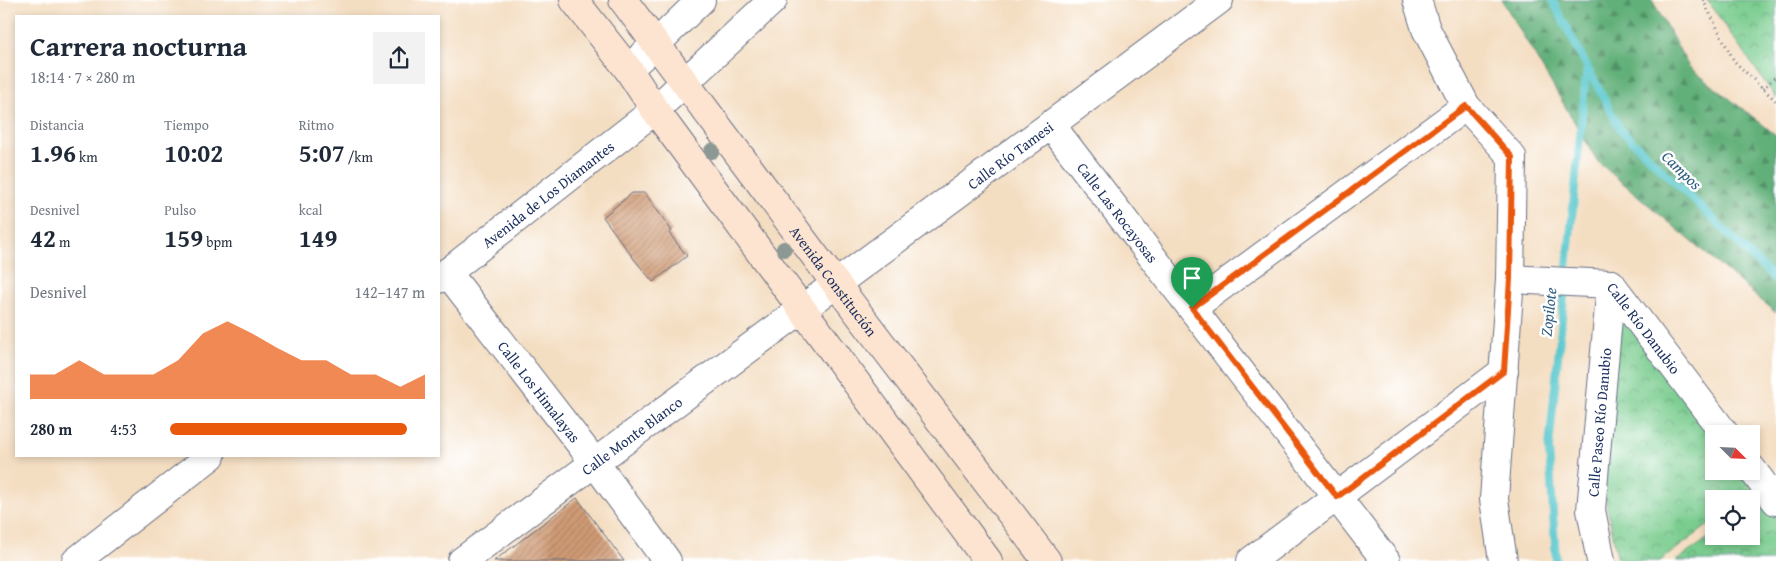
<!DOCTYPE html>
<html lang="es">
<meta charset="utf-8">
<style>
:root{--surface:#fff;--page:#f2f2f3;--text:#1f2937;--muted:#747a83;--accent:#ea580c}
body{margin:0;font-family:"Gentium Book Plus",serif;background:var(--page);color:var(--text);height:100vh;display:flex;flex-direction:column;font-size:19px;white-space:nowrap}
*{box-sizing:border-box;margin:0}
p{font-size:16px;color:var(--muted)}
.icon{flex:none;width:28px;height:28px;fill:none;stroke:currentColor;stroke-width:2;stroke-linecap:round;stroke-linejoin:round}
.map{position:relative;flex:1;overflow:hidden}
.panel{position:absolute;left:15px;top:15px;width:425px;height:442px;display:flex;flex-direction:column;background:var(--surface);border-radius:0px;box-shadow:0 2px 8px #0003}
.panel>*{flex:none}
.needle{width:32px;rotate:114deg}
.buttons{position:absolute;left:1705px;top:425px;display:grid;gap:10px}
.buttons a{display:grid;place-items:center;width:55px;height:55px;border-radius:0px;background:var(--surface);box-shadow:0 2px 8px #0003;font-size:25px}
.pin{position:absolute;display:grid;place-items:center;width:42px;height:42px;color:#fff;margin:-51px -21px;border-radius:50% 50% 50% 0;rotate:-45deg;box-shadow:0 0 5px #0007}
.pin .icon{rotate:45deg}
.round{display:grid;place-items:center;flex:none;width:52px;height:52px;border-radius:0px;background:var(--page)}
.overview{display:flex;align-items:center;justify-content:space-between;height:85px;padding:0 15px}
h1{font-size:28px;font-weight:700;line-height:38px}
.stats{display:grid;grid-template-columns:repeat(3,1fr);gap:8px;height:85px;padding:5px 15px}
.stats div{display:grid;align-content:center}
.stats b{font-size:25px;font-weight:700}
.stats small{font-size:14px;font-weight:400}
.stats p{font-size:14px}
.chart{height:140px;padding:10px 15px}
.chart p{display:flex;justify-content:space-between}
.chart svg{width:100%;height:90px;margin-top:5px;fill:var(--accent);opacity:.7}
ul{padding:0 15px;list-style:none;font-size:16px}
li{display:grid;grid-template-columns:80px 60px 1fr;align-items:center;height:38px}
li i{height:12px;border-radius:6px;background:var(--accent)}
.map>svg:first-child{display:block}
.forest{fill:url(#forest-firs);stroke:#3e706c}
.park{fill:url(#park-crowns);stroke:#4a7e76}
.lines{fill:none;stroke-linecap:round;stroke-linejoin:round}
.stream{stroke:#5ac8ce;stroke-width:8}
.building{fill:url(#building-hatch)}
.street-casing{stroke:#676c81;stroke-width:30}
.secondary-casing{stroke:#676c81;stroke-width:30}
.path{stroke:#676c81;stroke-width:3;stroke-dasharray:1 4;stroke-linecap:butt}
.street{stroke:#fff;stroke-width:28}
.secondary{stroke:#fde4d0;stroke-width:28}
.tree{fill:#8c9893}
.route-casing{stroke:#fff;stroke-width:10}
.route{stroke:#ea580c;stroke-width:6}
.labels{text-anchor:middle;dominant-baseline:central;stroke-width:5;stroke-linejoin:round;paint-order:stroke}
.street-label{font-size:15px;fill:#1b2f5e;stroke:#fff}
.water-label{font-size:16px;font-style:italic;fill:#2e5d80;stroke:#fff}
</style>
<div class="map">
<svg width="1776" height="561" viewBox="0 0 1776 561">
<defs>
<pattern id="forest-firs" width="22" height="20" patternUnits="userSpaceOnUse" patternTransform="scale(1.25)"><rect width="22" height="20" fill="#62b079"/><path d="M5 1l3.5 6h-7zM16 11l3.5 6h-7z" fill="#509066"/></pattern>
<pattern id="park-crowns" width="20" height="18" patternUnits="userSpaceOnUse" patternTransform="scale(1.25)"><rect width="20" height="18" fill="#79cc8e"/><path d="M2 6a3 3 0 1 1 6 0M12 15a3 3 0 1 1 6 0" fill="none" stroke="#62a677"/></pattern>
<pattern id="building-hatch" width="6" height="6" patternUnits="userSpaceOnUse" patternTransform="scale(1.25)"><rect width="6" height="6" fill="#d09b75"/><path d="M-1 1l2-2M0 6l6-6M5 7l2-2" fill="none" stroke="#a87f63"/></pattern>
</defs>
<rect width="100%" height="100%" fill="#fff"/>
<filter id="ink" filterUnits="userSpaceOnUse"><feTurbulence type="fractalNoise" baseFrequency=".02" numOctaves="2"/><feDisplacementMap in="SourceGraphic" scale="10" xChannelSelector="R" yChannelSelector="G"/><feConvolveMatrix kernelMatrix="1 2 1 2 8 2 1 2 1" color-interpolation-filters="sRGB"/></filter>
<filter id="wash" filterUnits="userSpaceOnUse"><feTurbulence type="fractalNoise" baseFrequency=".0096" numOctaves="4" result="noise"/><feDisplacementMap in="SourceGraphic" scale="20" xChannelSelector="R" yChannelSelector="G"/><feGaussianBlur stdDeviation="1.12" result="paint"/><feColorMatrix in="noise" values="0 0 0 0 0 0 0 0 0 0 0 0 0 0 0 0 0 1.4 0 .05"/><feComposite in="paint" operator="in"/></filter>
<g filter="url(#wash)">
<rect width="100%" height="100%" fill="#f4dec2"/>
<polygon class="forest" points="1502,0 1652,0 1689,67 1776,135 1776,313 1598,162"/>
<g class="park">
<polygon points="1707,0 1776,0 1776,98"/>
<polygon points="1614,306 1714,437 1714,471 1740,471 1754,490 1743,499 1714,499 1714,521 1660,561 1618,561 1605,497"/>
<polygon points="1763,498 1776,515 1776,561 1676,561 1714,534 1714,536 1751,536 1751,506"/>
</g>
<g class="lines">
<g class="stream">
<polyline points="1552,0 1620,129 1776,280"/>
<polyline points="1556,561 1549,448 1587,66"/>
</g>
</g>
<g id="blocks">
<g class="building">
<polygon points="632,193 645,193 672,231 669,233 687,256 653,282 634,259 603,217"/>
<polygon points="577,498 624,561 494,561 549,519"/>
</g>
</g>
</g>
<g filter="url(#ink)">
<use href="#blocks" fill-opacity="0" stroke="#676c81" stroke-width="1"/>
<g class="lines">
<defs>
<g id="street">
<polyline points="1417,0 1426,29 1466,106 1512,157 1510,279 1494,499 1503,561"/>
<polyline points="628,69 656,44 701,0"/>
<path id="s1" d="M1051,125L1386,561"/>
<path id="s2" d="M447,272L595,463L667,561"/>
<path id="s3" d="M439,279L655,110L773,0"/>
<polyline points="1510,279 1611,284"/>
<path id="s4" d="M1611,284L1725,434"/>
<polyline points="1192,308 1466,106"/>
<polyline points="1751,468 1776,501"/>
<polyline points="76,561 211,456"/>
<path id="s5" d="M462,561L1219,0"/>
<polyline points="1251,561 1504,371"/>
<path id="s6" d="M1601,561L1591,510L1611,284"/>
</g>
<g id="secondary">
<polyline points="574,0 628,69 655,110 988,561"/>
<path id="s7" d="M623,0L836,284L1047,561"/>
</g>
</defs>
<use href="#street" class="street-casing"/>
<use href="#secondary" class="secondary-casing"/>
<g class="path">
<polyline points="1703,0 1734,61 1776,101"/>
<polyline points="1763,89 1776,76"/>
</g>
<use href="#street" class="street"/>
<use href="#secondary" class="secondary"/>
</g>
<g class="tree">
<circle cx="712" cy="151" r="8"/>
<circle cx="784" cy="249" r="8"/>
</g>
</g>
<g class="lines" filter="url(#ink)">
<defs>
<polygon id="route" points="1466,106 1512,157 1510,279 1504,371 1337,497 1192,308"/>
</defs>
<use href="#route" class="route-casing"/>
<use href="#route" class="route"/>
</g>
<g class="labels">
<g class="street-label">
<text stroke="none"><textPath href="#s5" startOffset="682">Calle Río Tamesi</textPath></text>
<text stroke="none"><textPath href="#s3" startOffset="138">Avenida de Los Diamantes</textPath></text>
<text stroke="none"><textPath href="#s1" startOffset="110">Calle Las Rocayosas</textPath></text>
<text stroke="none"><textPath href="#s7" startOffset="351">Avenida Constitución</textPath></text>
<text stroke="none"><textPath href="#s4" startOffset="55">Calle Río Danubio</textPath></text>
<text stroke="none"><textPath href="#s2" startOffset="151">Calle Los Himalayas</textPath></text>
<text stroke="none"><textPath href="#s6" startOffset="140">Calle Paseo Río Danubio</textPath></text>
<text stroke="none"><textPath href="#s5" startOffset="211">Calle Monte Blanco</textPath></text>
</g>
<g class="water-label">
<text transform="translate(1682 170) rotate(44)">Campos</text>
<text transform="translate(1548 312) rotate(-84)">Zopilote</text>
</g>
</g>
</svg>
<div class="buttons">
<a><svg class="needle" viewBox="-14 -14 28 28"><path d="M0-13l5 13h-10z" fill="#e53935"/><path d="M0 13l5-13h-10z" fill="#747a83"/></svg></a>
<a><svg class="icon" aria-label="locate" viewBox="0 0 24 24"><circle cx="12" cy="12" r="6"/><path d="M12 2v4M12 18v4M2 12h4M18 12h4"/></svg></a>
</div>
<div class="pin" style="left:1192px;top:308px;background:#1e9e55"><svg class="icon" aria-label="arrive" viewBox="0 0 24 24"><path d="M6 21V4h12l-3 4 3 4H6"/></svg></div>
<section class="panel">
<div class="overview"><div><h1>Carrera nocturna</h1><p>18:14 · 7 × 280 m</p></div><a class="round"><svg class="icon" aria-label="share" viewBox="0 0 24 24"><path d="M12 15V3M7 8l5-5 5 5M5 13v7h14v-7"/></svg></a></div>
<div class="stats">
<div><p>Distancia</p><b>1.96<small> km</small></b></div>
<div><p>Tiempo</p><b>10:02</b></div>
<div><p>Ritmo</p><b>5:07<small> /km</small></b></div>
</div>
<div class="stats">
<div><p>Desnivel</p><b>42<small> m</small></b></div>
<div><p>Pulso</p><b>159<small> bpm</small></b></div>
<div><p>kcal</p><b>149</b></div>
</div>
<div class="chart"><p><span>Desnivel</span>142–147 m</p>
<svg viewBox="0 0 160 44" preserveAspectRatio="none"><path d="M0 44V32L10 32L20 25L30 32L40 32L50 32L60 25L70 12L80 6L90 12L100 19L110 25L120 25L130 32L140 32L150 38L160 32V44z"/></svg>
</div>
<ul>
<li><b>280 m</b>4:53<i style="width:93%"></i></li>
</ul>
</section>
</div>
